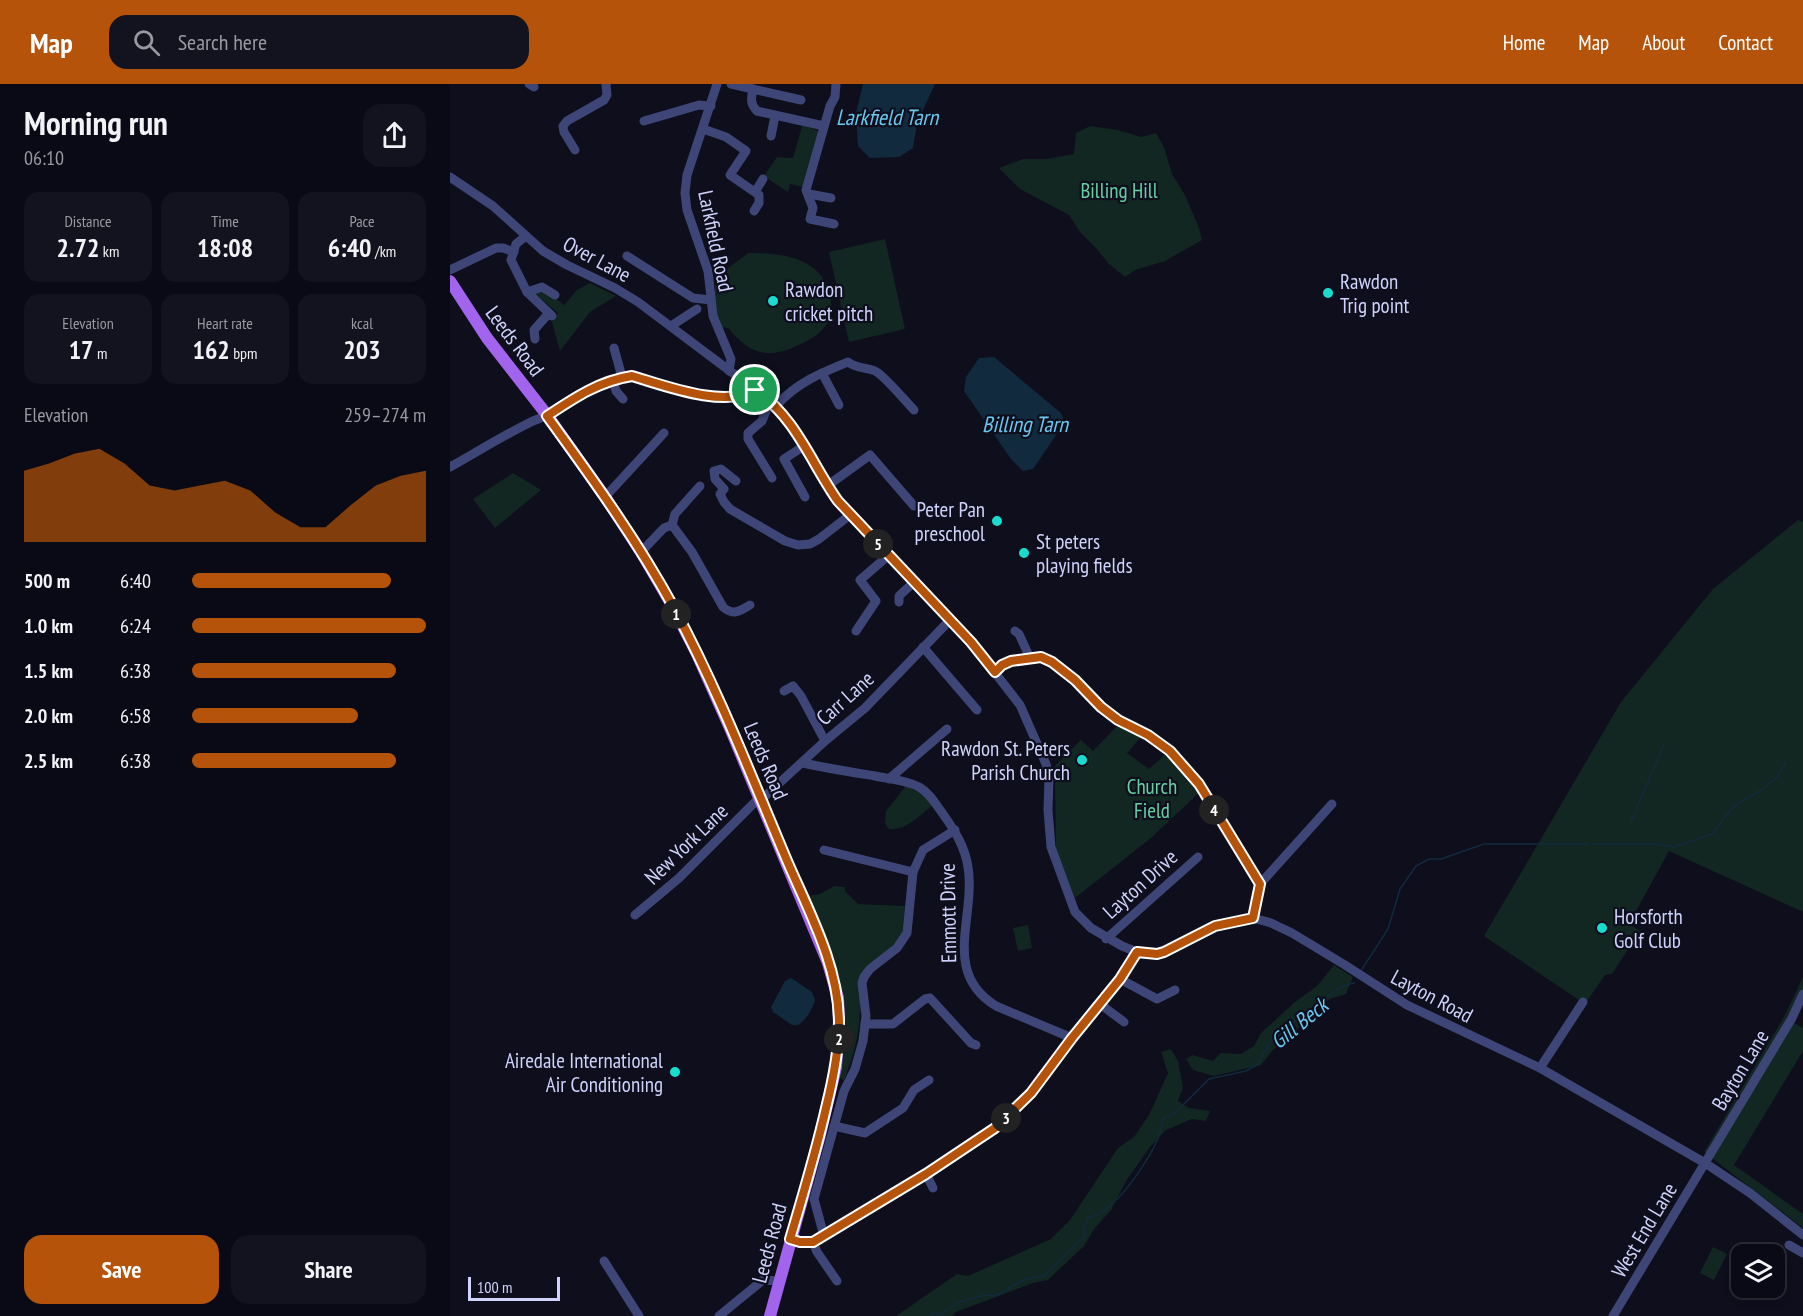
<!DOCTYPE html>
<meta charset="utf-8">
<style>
:root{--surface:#0a0a16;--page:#13131f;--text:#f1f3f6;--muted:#999aa1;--line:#2a2b35;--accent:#b45309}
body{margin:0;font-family:"PT Sans Narrow",sans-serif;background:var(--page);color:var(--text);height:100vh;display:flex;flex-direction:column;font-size:22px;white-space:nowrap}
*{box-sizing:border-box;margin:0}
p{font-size:20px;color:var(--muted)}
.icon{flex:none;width:33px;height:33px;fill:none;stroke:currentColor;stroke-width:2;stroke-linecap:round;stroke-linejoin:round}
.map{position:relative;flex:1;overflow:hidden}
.side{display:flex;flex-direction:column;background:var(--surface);width:450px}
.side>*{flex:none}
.buttons{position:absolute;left:1281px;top:1160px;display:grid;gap:12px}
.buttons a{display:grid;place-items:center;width:54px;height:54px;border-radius:12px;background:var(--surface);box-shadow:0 3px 9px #0003,0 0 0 2px var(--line);font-size:30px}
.scale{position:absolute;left:18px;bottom:15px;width:92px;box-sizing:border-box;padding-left:6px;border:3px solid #cfd2fa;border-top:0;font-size:16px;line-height:21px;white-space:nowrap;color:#cfd2fa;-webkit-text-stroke:4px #0e0e1d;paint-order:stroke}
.pin{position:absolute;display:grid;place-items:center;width:51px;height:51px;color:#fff;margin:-26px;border:3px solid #fff;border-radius:50%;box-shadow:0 2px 6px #0007}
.km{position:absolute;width:30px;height:30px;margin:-15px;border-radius:50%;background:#222;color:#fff;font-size:16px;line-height:30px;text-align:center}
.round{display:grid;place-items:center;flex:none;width:63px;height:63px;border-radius:18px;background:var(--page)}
.overview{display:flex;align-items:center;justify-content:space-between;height:102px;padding:0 24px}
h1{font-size:33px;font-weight:700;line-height:45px}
.metrics{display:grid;grid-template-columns:repeat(3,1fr);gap:9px;height:102px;padding:6px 24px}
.metrics div{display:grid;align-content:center;border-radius:15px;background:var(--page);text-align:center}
.metrics b{font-size:26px;font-weight:700}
.metrics small{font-size:16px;font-weight:400}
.metrics p{font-size:16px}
.chart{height:168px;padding:12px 24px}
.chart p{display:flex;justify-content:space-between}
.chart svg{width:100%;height:108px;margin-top:6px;fill:var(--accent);opacity:.7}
.cta{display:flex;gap:12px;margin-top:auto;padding:12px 24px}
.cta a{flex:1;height:69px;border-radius:18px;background:var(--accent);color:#fff;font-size:24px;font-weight:700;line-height:69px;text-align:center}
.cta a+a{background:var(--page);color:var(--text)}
ul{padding:0 24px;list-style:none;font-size:20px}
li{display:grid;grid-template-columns:96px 72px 1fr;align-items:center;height:45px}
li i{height:15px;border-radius:8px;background:var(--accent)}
header{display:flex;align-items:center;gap:36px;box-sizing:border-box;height:84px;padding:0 30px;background:var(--accent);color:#fff}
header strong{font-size:28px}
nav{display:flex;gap:33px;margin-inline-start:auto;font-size:21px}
.search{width:420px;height:54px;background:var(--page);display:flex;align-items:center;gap:15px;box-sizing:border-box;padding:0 21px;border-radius:18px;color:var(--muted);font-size:22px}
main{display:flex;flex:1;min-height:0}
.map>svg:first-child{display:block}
.green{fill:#122622}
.water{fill:#122a3d}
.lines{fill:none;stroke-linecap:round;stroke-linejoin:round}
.stream{stroke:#122a3d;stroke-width:1.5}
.minor{stroke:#3e4577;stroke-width:9}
.major{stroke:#a263ed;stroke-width:12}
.route-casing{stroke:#fff;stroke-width:12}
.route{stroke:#b45309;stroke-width:8}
.poi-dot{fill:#19dccf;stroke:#0e0e1d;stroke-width:2}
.labels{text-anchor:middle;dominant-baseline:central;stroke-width:4.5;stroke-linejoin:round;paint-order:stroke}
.park-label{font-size:21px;fill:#64d1a3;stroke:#0e0e1d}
.street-label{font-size:21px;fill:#cfd2fa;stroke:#0e0e1d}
.poi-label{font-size:21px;fill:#cfd2fa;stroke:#0e0e1d;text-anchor:start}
.water-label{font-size:22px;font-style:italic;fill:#69c7ee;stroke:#0e0e1d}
</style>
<header>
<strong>Map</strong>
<div class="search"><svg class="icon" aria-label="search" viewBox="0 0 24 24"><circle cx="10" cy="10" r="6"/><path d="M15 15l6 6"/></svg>Search here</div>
<nav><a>Home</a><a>Map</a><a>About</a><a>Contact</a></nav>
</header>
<main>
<section class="side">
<div class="overview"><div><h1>Morning run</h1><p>06:10</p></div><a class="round"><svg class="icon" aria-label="share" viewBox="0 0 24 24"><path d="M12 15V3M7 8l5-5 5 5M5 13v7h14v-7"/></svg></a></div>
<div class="metrics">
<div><p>Distance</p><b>2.72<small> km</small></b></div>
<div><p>Time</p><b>18:08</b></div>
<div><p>Pace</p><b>6:40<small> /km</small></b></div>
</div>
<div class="metrics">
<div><p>Elevation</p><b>17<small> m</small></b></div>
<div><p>Heart rate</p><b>162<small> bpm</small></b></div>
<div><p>kcal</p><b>203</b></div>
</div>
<div class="chart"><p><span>Elevation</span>259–274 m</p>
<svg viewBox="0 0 160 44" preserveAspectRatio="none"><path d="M0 44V15L10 12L20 8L30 6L40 12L50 21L60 23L70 21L80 19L90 23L100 32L110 38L120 38L130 29L140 21L150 17L160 15V44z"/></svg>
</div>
<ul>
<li><b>500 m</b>6:40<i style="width:85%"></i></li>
<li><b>1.0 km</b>6:24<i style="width:100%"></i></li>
<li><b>1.5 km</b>6:38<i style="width:87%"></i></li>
<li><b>2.0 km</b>6:58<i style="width:71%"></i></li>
<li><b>2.5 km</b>6:38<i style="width:87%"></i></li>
</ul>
<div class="cta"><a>Save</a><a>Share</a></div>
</section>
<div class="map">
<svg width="1353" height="1232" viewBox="0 0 1353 1232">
<rect width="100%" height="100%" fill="#0e0e1d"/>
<g class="green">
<polygon points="352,42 364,45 369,48 353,103 340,100 338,108 314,92 327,73 343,74"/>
<polygon points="640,42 668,46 691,53 706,49 714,63 722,90 735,111 749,144 752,156 715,177 685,186 675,193 659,180 645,163 630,148 619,131 570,105 549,84 573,75 597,75 624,70 626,49"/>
<polygon points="435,155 455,245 399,258 379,168"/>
<path d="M298,169C329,169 367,172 379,206C381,213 381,222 382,230L378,232L379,237C371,249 364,254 351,260C319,276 300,271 278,244L271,243L265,228V201H268L274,187Z"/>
<polygon points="140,199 166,212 140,228 110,267 102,238 108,229 84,209 85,207 96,207 114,221 127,206"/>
<polygon points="63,389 91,406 45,444 23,415"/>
<polygon points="1348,436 1353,438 1353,828 1219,767 1179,840 1190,847 1162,890 1155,891 1135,920 1034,852 1171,618 1263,505"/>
<polygon points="670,639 691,653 677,669 699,685 719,667 752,706 701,754 625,814 606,766 605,694 602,685 631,656 643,667"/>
<path d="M456,702L473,710L482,722C470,731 456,747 439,745L435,740L436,727Z"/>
<path d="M384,802L395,803V807L408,820L455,822L452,852L447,860L410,893C411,936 410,956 394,996L388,993V896L379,863L358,812L370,810Z"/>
<polygon points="578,841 582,864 568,867 563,844"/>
<polygon points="884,881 903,893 896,910 880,915 861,928 854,939 822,967 811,981 764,992 743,986 736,975 742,971 763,977 771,969 791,970 804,962 811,949 845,918 867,902"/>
<polygon points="1353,893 1353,916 1342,938 1353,944 1353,967 1284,1081 1353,1130 1353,1144 1254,1068 1335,931"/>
<polygon points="721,965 728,977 733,1003 728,1017 739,1024 760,1027 756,1037 742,1035 716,1046 700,1063 676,1097 661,1126 644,1145 634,1162 598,1196 583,1199 506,1228 502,1232 446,1232 507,1190 518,1192 601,1155 620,1136 668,1064 684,1053 699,1031 718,989 711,968"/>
<polygon points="1263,1163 1277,1170 1264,1196 1250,1189"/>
</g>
<g class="water">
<polygon points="413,0 485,0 467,39 463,64 449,73 420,74 408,62 406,29"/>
<polygon points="544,273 611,329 615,338 583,385 573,387 561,375 514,307 516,293 529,274"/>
<path d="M341,894L362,908L365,916C362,926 357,935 348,941H342L323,928L321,923L335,897Z"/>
</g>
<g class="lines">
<g class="stream">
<polyline points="1181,738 1214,660"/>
<polyline points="1142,760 1205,760 1224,763 1262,750 1284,722 1313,705 1326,694 1336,678"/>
<polyline points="912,885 938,845 950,805 966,782 979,775 991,775 1034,760 1137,760"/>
<path d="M480,1232L484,1229L490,1231L509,1218L535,1211L546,1212L575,1195L594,1192L635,1152L634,1144L638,1134C643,1132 650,1130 655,1126C676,1110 711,1062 713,1035L726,1028L759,995L796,987L807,981L819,960L860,924L893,902L904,899"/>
</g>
<g class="minor">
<polyline points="79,0 84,3"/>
<polyline points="267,0 237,91 235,109 237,126 258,187 263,232 281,275 279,287"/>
<polyline points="281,0 351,16"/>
<path d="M303,5C301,15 300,20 307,27L374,42"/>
<polyline points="194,37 249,21 261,22"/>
<polyline points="253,45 276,53 296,67 280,91 309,111 309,119 304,127"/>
<polyline points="321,52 325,32"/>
<polyline points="125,66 114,48 113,42 117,37 154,16 157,11 156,0"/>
<polyline points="0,93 43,122 93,167 117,181 165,204 188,218 320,317 333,329 345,345 377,402 388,417 521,558 570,621 596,680 599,693 598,726 601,763 625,828 641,844 672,862 687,868 707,870 727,862 765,842 803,834 821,839 842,849 895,881 957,921 1090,984 1255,1079 1300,1109 1353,1151"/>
<polyline points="305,108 313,95"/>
<polyline points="359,110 381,114"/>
<polyline points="384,140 360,135 363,124 356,106 380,22 385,13 386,0"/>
<polyline points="76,152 66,160 61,176 77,208 102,232"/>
<polyline points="177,172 243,214 261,216"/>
<polyline points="0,186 46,164 53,164 64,168"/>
<polyline points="77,208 92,203 105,211"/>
<polyline points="221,242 247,225"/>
<polyline points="85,255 84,246 99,229"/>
<polyline points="164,264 172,293"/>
<polyline points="372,289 389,321"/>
<polyline points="163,296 166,307 173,315"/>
<polyline points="320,317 312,337 298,349 298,355 322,394"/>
<path d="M326,322C346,299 371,289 398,278C407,285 416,283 425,287C434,291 456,318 464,326"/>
<polyline points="354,362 334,375 355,413"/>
<path d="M0,383C25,369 51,353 77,340C84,336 92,334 98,331C127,315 148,296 182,292C213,301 275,325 305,307"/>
<polyline points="286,397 271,385 264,387 265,395 274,405 270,410 274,418 280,425 335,457 348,461 360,460 369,455 400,431"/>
<polyline points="377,402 420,371 464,422"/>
<polyline points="155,413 214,349"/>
<path d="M222,441L242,468L273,523C283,532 290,527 300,521"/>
<polyline points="191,468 214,444 222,441 225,430 250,402"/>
<polyline points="449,518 449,512 464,498"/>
<polyline points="406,547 426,517 410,496 439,471"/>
<polyline points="565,547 569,550 580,574"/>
<polyline points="473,563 527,626"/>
<polyline points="545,588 552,581 561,577 591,573 602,578 625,596 651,623 668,636 698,651 716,664 749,700 810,800 803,834"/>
<polyline points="334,607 343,602 351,612 375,657"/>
<path d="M353,679C376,684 401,688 425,692C439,695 456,696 469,703C480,709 486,721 493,730C505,747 515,763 518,783C526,834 491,888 546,922L622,954"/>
<polyline points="439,695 497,645"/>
<polyline points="311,716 375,657 415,624 500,536"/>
<polyline points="374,766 463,788"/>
<polyline points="810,800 882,720"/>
<polyline points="185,831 229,794 310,713"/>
<polyline points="656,855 748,773"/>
<polyline points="670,895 707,915 725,906"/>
<polyline points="650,920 674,938"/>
<polyline points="415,940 443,940 475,915 480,914 521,959 526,961"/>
<polyline points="1090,984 1133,918"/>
<polyline points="384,1042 415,1049 453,1024 464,1006 479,996"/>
<polyline points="476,1090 483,1104"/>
<polyline points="374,1152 364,1115 394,1007 405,985 413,957 416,932 412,899 414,893 420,885 447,864 457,849 463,788 473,766 505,746"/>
<polyline points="340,1155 350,1158 363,1158 476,1090 545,1044 581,1009 622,954 670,895 687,868"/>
<polyline points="363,1158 367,1168 387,1197"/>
<polyline points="1339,1161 1353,1169"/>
<polyline points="154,1177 189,1232"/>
<polyline points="269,1232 313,1196 329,1197"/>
<polyline points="1163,1232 1342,934 1353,910"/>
</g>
<polyline class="major" points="0,197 37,254 97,331 155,413 191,468 223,523 247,570 280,644 378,879 388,914 389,938 386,983 369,1055 320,1232"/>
</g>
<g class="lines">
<defs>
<path id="route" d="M182,292C213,301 275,325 305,306C346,333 361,379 388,417L521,558L545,588L552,581L561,577L591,573L602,578L625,596L651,623L668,636L698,651L720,667L749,700L810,800L803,834L765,842L714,868L707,870L687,868L670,895L622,954L581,1009L545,1044L476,1090L363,1158H350L340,1155C353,1111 366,1068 376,1024C383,996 389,968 389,939C389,881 357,824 335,772C300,689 267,604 224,524C187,456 142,394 97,332C124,314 149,297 182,292Z"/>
</defs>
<use href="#route" class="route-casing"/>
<use href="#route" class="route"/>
</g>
<g class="poi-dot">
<circle cx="878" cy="209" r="6"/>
<circle cx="323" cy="217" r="6"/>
<circle cx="547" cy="437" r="6"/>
<circle cx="574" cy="469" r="6"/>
<circle cx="632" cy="676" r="6"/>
<circle cx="1152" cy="844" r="6"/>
<circle cx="225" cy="988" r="6"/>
</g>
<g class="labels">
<g class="park-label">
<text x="669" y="106">Billing Hill</text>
<text x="702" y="702">Church<tspan x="702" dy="24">Field</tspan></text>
</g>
<g class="street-label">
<text transform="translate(266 157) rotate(78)">Larkfield Road</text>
<text transform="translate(147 175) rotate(28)">Over Lane</text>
<text transform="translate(65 257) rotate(53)">Leeds Road</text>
<text transform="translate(395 614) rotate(-42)">Carr Lane</text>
<text transform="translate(316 677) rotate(67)">Leeds Road</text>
<text transform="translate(236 760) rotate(-44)">New York Lane</text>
<text transform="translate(690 800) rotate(-42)">Layton Drive</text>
<text transform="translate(498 829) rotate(-91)">Emmott Drive</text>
<text transform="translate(982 912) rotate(28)">Layton Road</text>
<text transform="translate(1290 986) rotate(-59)">Bayton Lane</text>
<text transform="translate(1194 1146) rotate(-59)">West End Lane</text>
<text transform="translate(319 1159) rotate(-75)">Leeds Road</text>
</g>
<g class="poi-label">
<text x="890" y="197">Rawdon<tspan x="890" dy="24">Trig point</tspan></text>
<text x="335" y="205">Rawdon<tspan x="335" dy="24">cricket pitch</tspan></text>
<text x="535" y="425" text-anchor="end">Peter Pan<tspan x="535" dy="24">preschool</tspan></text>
<text x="586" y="457">St peters<tspan x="586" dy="24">playing fields</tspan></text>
<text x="620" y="664" text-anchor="end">Rawdon St. Peters<tspan x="620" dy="24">Parish Church</tspan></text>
<text x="1164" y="832">Horsforth<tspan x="1164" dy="24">Golf Club</tspan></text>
<text x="213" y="976" text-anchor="end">Airedale International<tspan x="213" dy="24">Air Conditioning</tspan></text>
</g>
<g class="water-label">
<text x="437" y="33">Larkfield Tarn</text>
<text x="575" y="340">Billing Tarn</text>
<text transform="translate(849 939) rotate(-39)">Gill Beck</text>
</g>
</g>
</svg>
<div class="buttons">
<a><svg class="icon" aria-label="layers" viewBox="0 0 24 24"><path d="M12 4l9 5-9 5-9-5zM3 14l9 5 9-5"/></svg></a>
</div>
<div class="scale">100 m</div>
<div class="pin" style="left:305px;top:306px;background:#1e9e55"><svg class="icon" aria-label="arrive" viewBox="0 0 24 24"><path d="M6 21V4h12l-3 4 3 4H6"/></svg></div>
<b class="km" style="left:226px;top:530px">1</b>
<b class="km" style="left:389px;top:955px">2</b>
<b class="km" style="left:556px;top:1034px">3</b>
<b class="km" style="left:764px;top:726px">4</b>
<b class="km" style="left:428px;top:460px">5</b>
</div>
</main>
